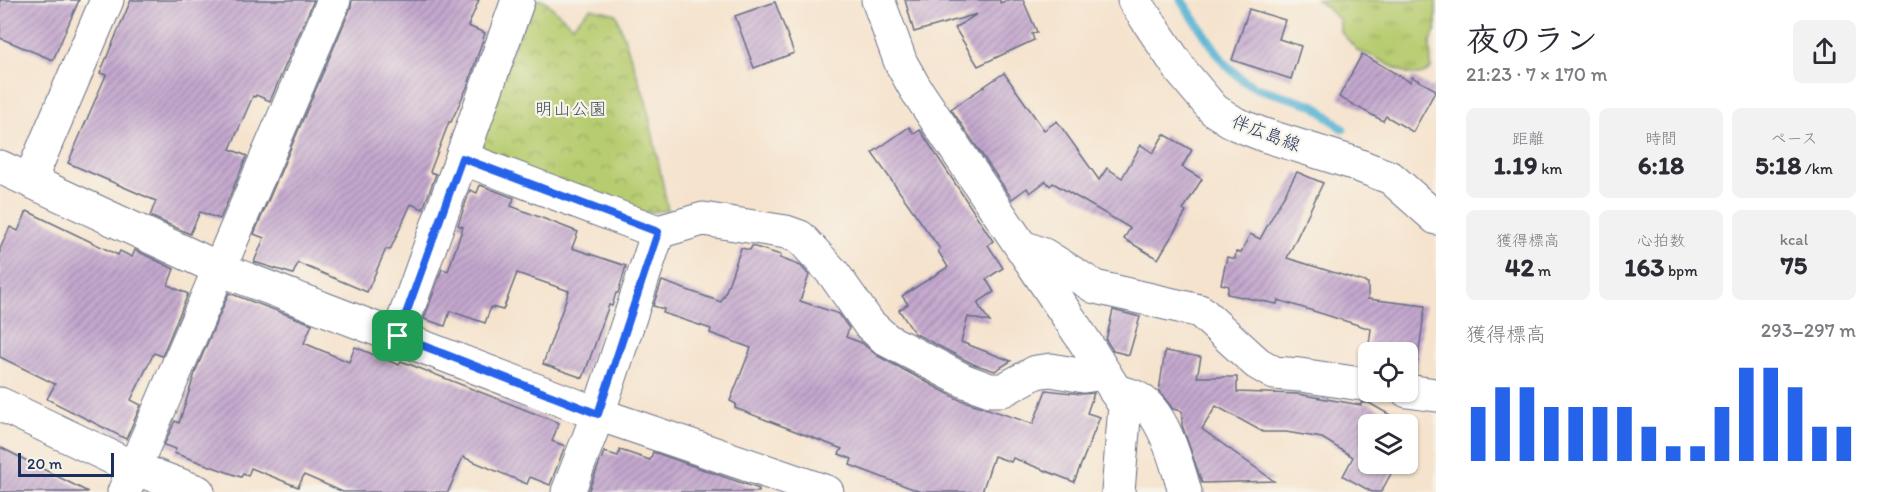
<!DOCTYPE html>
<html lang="ja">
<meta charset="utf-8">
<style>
:root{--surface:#fff;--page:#f2f2f3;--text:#2b2b33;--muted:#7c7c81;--accent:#2563eb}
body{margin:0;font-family:Itim,"Klee One",sans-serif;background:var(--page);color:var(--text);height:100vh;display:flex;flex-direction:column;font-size:22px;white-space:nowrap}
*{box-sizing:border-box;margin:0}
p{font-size:20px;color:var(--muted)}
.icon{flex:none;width:33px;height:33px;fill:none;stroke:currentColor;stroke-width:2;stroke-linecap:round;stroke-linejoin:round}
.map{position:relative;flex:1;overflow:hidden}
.details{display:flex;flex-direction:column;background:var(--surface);width:450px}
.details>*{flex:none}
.controls{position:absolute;left:1358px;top:342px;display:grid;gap:12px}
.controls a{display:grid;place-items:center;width:60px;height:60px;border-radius:9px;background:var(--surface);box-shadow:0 2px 4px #0004;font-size:30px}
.scale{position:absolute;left:18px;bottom:15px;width:96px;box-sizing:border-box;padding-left:6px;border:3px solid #1b2f5e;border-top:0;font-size:16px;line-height:21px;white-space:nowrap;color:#1b2f5e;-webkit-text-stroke:4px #f7f3e8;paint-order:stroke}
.pin{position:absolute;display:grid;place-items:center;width:51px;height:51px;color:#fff;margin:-26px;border-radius:12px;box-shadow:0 3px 9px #0006}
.round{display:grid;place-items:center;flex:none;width:63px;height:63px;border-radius:9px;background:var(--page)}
.summary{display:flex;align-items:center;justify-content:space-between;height:102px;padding:0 30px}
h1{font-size:33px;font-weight:700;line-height:45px}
.figures{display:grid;grid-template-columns:repeat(3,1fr);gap:9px;height:102px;padding:6px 30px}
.figures div{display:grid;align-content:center;border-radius:9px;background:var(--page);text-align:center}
.figures b{font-size:26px;font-weight:700}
.figures small{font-size:16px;font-weight:400}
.figures p{font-size:16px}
.chart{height:168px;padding:12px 30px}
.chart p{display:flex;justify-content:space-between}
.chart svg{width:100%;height:108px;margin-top:6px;stroke:var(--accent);stroke-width:6}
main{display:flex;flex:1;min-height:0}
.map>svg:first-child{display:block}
.grass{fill:url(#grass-tufts);stroke:#697e67;stroke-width:1.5}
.park{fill:url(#park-crowns);stroke:#697e67;stroke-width:1.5}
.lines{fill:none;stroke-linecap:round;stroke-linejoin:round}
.stream{stroke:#54b3d3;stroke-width:9}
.building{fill:url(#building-hatch)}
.street-casing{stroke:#676e85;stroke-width:35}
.secondary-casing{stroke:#676e85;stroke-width:35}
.street{stroke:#fff;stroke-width:33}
.secondary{stroke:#fff;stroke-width:33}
.route-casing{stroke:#fff;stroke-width:12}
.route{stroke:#2563eb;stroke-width:8}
.labels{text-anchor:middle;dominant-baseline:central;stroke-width:4.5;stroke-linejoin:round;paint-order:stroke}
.park-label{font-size:18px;fill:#425662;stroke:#f7f3e8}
.street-label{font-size:18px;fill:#1b2f5e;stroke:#f7f3e8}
</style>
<main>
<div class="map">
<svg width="1436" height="492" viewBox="0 0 1436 492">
<defs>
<pattern id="grass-tufts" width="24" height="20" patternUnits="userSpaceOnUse" patternTransform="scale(1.5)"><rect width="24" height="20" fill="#b7cc70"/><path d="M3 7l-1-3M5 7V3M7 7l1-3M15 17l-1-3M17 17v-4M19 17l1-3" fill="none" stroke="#94a65f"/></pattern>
<pattern id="park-crowns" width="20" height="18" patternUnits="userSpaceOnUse" patternTransform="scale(1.5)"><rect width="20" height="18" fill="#b7cc70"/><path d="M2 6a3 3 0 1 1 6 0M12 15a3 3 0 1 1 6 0" fill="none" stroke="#94a65f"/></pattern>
<pattern id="building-hatch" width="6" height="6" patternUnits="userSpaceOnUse" patternTransform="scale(1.5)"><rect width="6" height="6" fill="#c4a8ce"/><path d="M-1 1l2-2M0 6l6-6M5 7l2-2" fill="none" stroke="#9e89aa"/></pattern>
</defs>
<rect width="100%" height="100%" fill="#f7f3e8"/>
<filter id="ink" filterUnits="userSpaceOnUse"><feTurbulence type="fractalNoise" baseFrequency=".0167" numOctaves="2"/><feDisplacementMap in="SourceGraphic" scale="12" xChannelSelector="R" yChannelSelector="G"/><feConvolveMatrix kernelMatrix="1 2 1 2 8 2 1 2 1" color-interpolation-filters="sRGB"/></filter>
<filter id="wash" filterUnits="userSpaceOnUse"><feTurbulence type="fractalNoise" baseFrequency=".008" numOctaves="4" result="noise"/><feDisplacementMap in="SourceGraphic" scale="24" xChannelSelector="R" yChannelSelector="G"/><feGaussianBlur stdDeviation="1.35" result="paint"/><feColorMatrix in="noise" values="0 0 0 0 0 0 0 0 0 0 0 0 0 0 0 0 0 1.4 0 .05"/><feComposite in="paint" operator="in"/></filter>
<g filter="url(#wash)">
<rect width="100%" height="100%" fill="#f5e3cd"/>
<path class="grass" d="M1315,0H1436V30L1430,42L1431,68C1415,90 1379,53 1359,52L1340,31V20L1318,0Z"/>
<polygon class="park" points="531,0 544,0 572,26 591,8 616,14 646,101 668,210 641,213 484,157 479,139"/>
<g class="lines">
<polyline class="stream" points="1181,0 1225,64 1244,81 1257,88 1314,105 1343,129"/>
</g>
<g id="blocks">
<g class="building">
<polygon points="0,0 79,0 53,60 0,38"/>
<polygon points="131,0 314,0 270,101 256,95 255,97 253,96 230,149 247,156 220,219 200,212 190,234 150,216 156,201 68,163 106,75 100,73"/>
<polygon points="352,0 479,0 468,26 485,33 468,85 451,122 449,122 430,172 436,174 423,209 411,204 390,250 386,249 367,292 298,263 293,274 254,262 264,238 254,234 351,7"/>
<polygon points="905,0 1000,0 1000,3 1008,0 1023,0 1037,32 1032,34 1034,40 978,66 955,28 977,14 914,32"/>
<polygon points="775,2 794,53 754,68 735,16"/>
<polygon points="1249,9 1285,20 1279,39 1301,46 1291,79 1232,60"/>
<polygon points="1362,54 1410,82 1412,77 1436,90 1413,132 1386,116 1383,121 1339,97"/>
<polygon points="1004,73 1044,130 1057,121 1099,180 1107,168 1122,178 1141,145 1153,153 1164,134 1192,150 1182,167 1202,179 1183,210 1186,212 1158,259 1124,239 1130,228 1053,183 1050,186 1046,181 1030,193 1027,188 1012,199 951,109"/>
<polygon points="909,127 914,134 920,130 993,241 988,245 1003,268 986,279 994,292 977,303 990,322 968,317 961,342 1011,361 995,371 973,364 914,333 899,310 908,304 902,296 948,267 938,251 940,249 872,153"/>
<polygon points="1297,172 1323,183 1287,258 1368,283 1368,299 1425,306 1416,373 1407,373 1407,352 1368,352 1371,329 1278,300 1277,304 1227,294 1229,286 1221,284 1227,257 1235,259 1236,252 1241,253 1250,234 1260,239"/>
<polygon points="480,185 514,198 511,206 578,232 572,248 626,266 618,293 616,293 612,306 609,305 583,378 543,364 569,291 517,273 503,310 491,307 485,323 450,311 445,326 424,319 442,269 448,271 463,227 458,225 470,190 477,193"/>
<polygon points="27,211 118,255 120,251 132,257 135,250 174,269 168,285 188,294 162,356 154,353 131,400 141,405 126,439 47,399 55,384 0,357 0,249 10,227 18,231"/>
<polygon points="752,246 781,255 780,258 801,266 809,275 800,301 839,314 849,328 846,337 862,343 878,356 958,399 1033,424 1046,390 1081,394 1094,393 1087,413 1100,417 1074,482 1013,458 1011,462 994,456 982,492 921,492 850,465 852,459 839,454 842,449 735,408 736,404 730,401 751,348 710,333 711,329 663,313 664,309 653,306 662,281 721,302 723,296 724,297 741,248 750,250"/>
<polygon points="229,293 312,324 304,343 349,362 355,347 399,365 401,361 559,423 552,441 565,446 550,485 530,477 527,484 463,457 448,492 343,492 304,475 298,487 251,468 248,476 243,474 241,477 174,453 176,449 164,445 175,421 179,423 196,370"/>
<polygon points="1113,310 1140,317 1129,355 1113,351 1106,340"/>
<polygon points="1165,351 1201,357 1197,377 1237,377 1237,392 1298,394 1361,405 1361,403 1369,403 1406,424 1368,424 1368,464 1389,464 1387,466 1393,470 1381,492 1372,492 1343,476 1353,457 1322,438 1286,432 1263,432 1216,406 1202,429 1274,481 1202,483 1182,425 1182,411 1173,409 1159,391"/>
<polygon points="0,447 88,492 0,492"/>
<polygon points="620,450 650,460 653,452 759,489 759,492 588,492 604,452 618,456"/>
</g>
</g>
</g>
<g filter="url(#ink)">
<use href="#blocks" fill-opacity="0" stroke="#676e85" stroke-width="1.5"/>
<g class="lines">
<defs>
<g id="street">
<polyline points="878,0 901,63 915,88 1087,345 1125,406 1118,492"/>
<polyline points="462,158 658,232 703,219 786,232 800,237 834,274 869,324 887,340 965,381 990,390 1003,390 1036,372 1051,370 1084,376 1104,373"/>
<polyline points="0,167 220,269 598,414 827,492"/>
<polyline points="30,180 107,0"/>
<polyline points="1023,247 1044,255 1095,287 1200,311 1257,363 1274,373 1300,375 1368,385"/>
<polyline points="398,336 518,0"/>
<path d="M1115,391C1122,393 1131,394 1137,398C1164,412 1177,465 1185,492"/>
<polyline points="1407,391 1436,395"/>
<polyline points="124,492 334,0"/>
<polyline points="568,492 598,414 658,232"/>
</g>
<g id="secondary">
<polyline points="1134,0 1182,72 1214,110 1236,124 1264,135 1350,162 1391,178 1436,218"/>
<polyline points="0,404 134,468 198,492"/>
</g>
</defs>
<use href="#street" class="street-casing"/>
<use href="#secondary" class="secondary-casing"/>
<use href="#street" class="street"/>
<use href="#secondary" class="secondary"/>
</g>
</g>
<g class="lines" filter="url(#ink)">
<defs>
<polygon id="route" points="462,158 658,232 598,414 398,336"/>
</defs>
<use href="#route" class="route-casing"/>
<use href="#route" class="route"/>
</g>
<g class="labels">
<g class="park-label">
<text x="571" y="109">明山公園</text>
</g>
<g class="street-label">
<text transform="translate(1266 133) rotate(21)">伴広島線</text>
</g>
</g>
</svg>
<div class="controls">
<a><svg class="icon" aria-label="locate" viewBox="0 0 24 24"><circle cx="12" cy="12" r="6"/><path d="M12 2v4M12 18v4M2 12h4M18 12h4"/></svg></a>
<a><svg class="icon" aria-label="layers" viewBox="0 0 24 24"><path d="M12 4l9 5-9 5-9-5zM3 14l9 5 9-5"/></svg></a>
</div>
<div class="scale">20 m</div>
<div class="pin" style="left:398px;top:336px;background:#1e9e55"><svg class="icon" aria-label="arrive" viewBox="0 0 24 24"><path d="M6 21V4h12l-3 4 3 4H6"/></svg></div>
</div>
<section class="details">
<div class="summary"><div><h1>夜のラン</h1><p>21:23 · 7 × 170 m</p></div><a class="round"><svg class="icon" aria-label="share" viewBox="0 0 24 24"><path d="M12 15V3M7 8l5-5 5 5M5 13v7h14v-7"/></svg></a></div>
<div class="figures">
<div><p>距離</p><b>1.19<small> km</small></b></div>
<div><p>時間</p><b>6:18</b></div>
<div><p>ペース</p><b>5:18<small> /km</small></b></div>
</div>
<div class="figures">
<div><p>獲得標高</p><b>42<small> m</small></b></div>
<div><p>心拍数</p><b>163<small> bpm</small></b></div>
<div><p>kcal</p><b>75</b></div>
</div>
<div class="chart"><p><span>獲得標高</span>293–297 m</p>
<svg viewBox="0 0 160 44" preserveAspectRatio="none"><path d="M5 44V22M15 44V14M25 44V14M35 44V22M45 44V22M55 44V22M65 44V22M75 44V30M85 44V38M95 44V38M105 44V22M115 44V6M125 44V6M135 44V14M145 44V30M155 44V30"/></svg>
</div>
</section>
</main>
